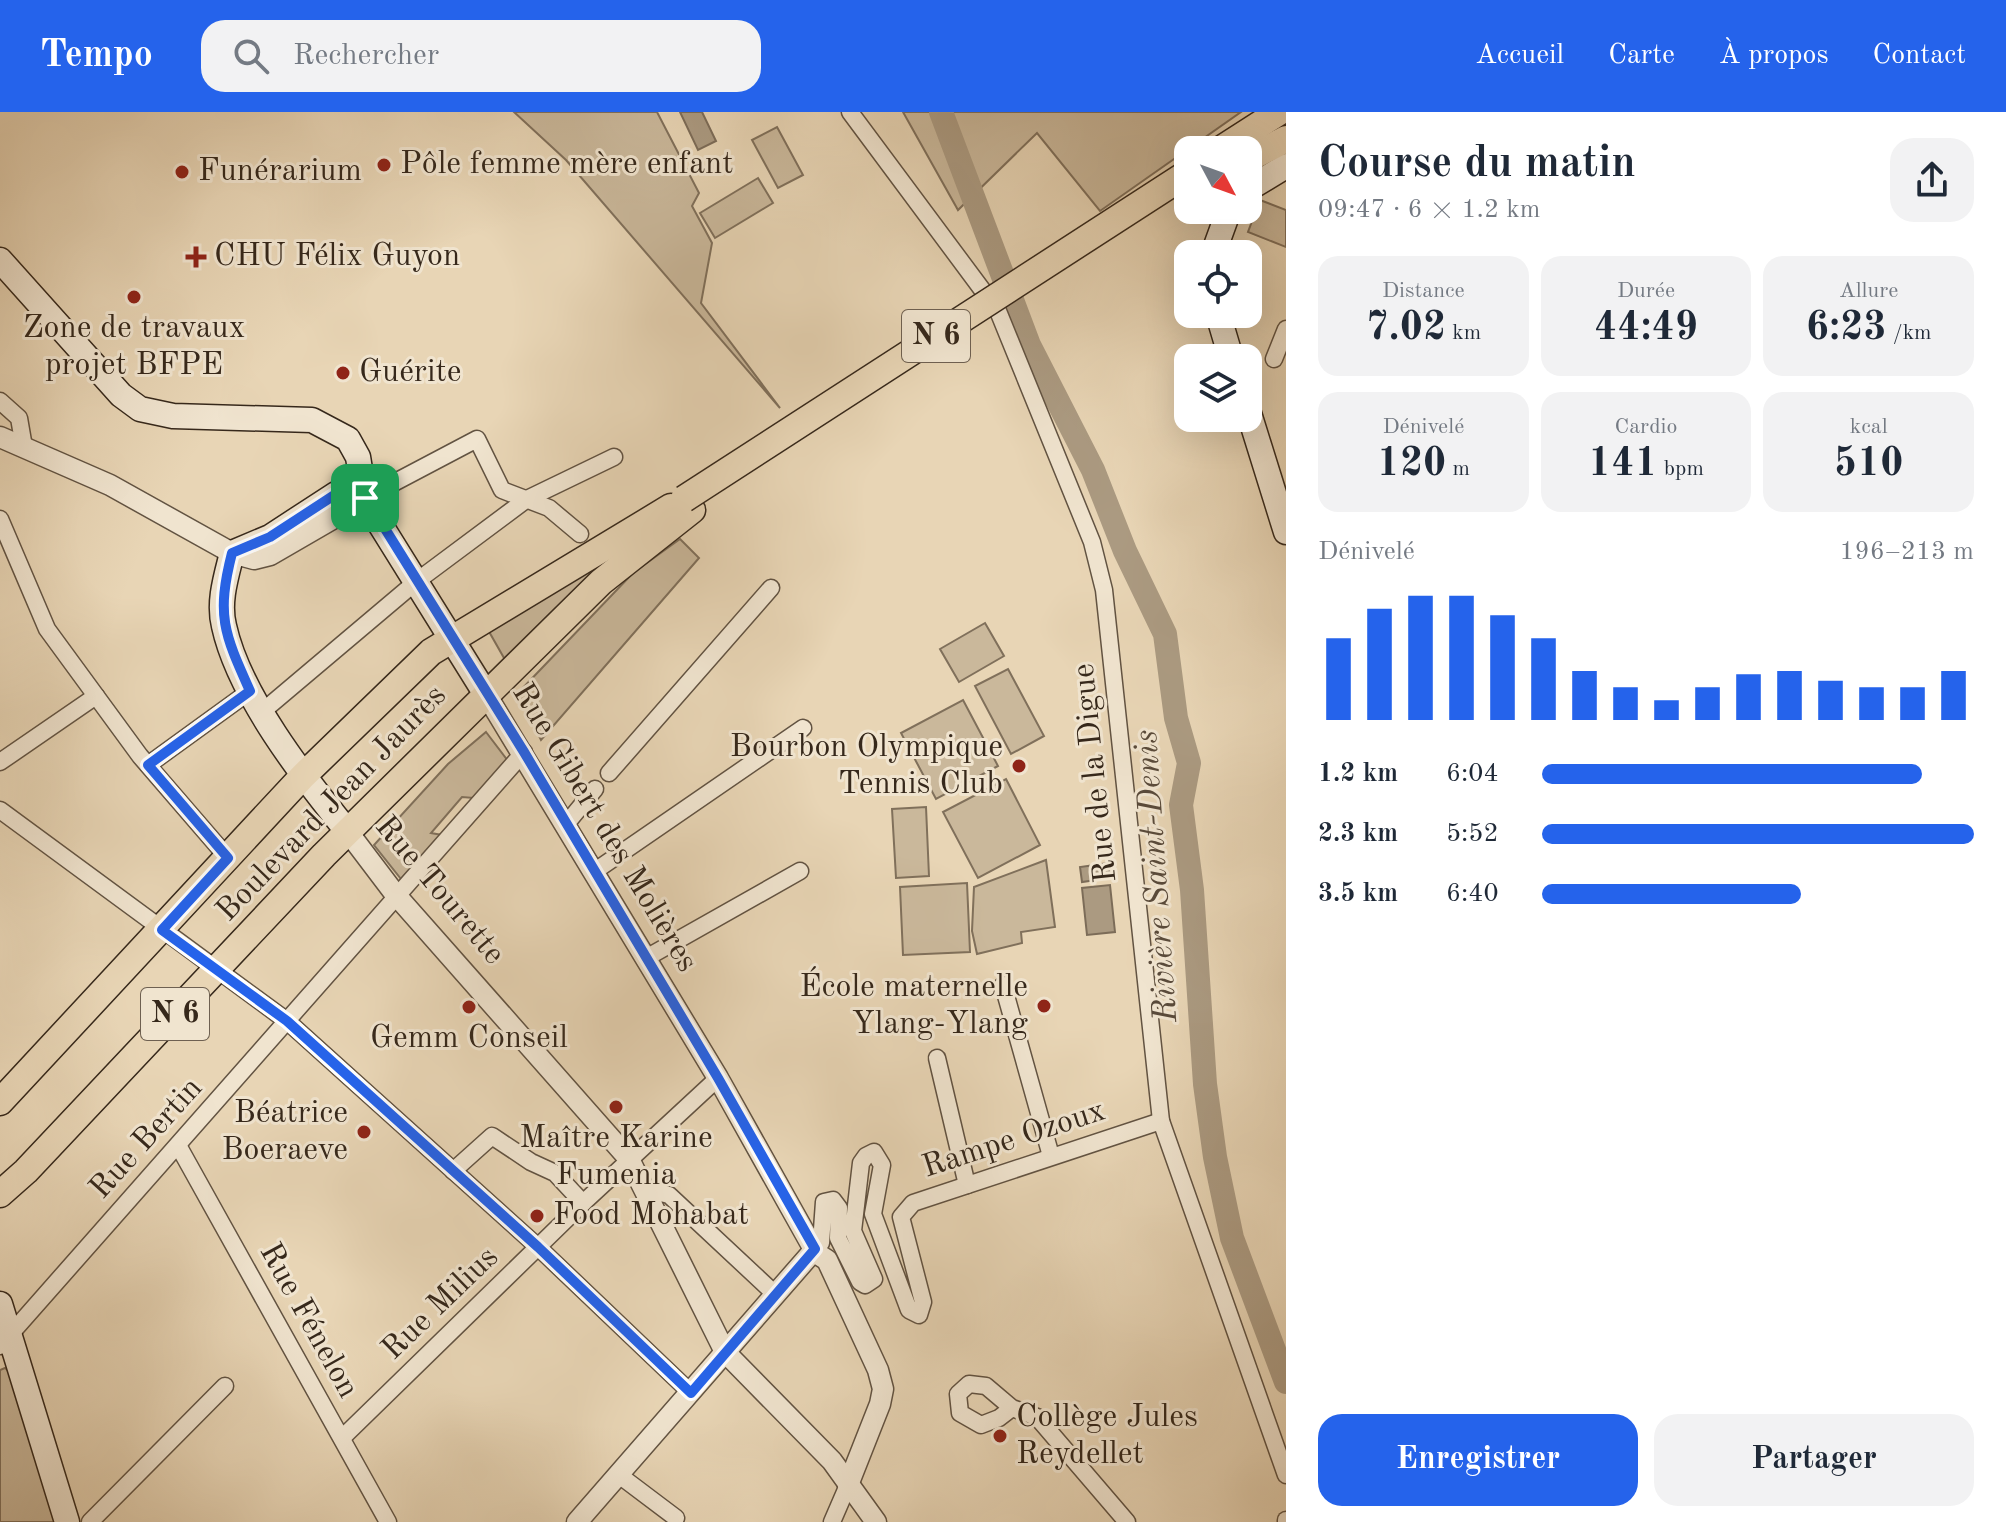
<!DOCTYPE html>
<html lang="fr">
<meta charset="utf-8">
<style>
:root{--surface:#fff;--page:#f2f2f3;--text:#1f2937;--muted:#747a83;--accent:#2563eb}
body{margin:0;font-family:"Old Standard TT",serif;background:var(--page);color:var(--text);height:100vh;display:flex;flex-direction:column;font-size:30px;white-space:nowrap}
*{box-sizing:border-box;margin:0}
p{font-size:26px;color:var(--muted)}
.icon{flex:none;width:44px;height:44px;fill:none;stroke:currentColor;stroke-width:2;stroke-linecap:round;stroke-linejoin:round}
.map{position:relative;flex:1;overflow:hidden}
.sheet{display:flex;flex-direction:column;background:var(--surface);width:720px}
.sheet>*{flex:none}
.needle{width:52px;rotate:131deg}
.buttons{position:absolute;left:1174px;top:24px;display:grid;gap:16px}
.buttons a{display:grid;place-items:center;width:88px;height:88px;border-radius:16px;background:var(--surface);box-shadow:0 8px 32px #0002;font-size:40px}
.pin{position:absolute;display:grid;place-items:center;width:68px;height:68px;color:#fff;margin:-34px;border-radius:16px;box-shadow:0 4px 12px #0006}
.round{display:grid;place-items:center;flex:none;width:84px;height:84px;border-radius:24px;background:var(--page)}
.overview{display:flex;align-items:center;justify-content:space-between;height:136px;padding:0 32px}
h1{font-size:44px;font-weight:700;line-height:60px}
.metrics{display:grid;grid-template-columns:repeat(3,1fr);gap:12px;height:136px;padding:8px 32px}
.metrics div{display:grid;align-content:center;border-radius:20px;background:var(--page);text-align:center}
.metrics b{font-size:40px;font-weight:700}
.metrics small{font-size:22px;font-weight:400}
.metrics p{font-size:22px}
.chart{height:224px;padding:16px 32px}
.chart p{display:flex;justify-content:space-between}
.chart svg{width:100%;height:144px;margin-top:8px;stroke:var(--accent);stroke-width:6}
.primary-button{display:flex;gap:16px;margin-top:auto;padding:16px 32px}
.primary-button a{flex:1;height:92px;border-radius:24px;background:var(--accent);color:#fff;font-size:32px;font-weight:700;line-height:92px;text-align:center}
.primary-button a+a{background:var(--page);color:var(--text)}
ul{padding:0 32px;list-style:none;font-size:26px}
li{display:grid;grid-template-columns:128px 96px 1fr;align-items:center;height:60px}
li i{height:20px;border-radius:10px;background:var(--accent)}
header{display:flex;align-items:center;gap:48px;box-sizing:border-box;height:112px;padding:0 40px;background:var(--accent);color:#fff}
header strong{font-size:38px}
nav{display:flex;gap:44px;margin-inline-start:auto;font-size:28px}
.search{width:560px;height:72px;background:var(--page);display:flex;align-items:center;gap:20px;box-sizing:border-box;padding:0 28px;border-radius:24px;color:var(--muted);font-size:30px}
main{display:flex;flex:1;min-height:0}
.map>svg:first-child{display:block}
.green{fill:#cab89b;stroke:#80705b;stroke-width:2}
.water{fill:#ab9a81;stroke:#7c6c58;stroke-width:2}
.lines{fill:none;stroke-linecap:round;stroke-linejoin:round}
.river{stroke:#ab9a81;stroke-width:24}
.minor-casing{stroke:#625342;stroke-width:19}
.tertiary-casing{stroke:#625342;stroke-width:23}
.secondary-casing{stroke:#36281b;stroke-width:27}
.primary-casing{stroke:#36281b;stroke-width:29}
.minor{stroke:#f0e4cf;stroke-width:16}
.tertiary{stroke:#f0e4cf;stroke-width:20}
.secondary{stroke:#f0e4cf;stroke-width:24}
.primary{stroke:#e8d5b5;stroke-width:26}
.primary-bridge-casing{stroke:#36281b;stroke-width:29;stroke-linecap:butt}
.primary-bridge{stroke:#e8d5b5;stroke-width:26}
.route-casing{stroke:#fff;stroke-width:16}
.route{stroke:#2563eb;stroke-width:10}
.poi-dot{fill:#8f2418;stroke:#f0e4cf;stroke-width:3}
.labels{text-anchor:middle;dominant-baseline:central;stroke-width:6;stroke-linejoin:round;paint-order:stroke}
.shield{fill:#f0e4cf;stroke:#6e6051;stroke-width:2}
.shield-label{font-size:30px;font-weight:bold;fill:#36281b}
.poi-label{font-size:32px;fill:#36281b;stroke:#f0e4cf;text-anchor:start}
.street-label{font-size:32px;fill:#36281b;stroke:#f0e4cf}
.water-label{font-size:34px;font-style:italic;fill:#594a3a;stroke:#f0e4cf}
</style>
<header>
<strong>Tempo</strong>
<div class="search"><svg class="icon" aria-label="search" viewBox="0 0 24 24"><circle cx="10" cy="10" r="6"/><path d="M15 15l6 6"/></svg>Rechercher</div>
<nav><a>Accueil</a><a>Carte</a><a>À propos</a><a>Contact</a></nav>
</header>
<main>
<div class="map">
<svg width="1286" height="1410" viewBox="0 0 1286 1410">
<rect width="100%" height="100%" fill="#e8d5b5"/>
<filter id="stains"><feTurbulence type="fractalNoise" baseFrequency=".0025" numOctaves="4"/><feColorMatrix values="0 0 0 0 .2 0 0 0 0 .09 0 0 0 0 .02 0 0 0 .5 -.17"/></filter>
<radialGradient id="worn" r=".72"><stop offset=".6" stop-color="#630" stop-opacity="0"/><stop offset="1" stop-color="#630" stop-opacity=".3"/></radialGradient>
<g class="green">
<polygon points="514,0 657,0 699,81 692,94 712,131 701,191 780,296 566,48"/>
<polygon points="903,0 1241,0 1100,99 1037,21 958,98"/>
<polygon points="777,15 803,63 778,76 752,28"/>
<polygon points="758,66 773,91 715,126 700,101"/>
<polygon points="1260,88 1286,98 1286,135 1248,120"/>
<polygon points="680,427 699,446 541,628 518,581 633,461"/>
<polygon points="604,449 606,455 508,553 487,516"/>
<polygon points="985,511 1004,544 959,570 940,537"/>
<polygon points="1008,557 1044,624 1011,642 975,574"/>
<polygon points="963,588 998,654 936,687 901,621"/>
<polygon points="486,620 508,649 474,686 462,685 431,721 442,723 401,767 374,733 448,652"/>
<polygon points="1006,667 1040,733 978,766 943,700"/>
<polygon points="926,695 929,764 896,766 892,697"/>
<polygon points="1046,748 1055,815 1021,820 1022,831 977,842 972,819 974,775"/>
<polygon points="967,771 970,840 903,843 900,775"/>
<polygon points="5,1256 16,1265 60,1410 0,1410 0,1258"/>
</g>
<g class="water">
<polygon points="680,0 702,0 716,29 698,38"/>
<polygon points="1109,751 1110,766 1082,770 1080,755"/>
<polygon points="1110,773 1115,820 1087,823 1082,776"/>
</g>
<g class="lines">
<polyline class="river" points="941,0 1029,233 1093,358 1125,439 1165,522 1176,606 1189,651 1181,693 1192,778 1205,972 1215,1045 1232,1126 1286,1270"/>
<defs>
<g id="minor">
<polyline points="850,0 998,199 1092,430 1104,478 1161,1009 1286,1363"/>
<polyline points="1274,247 1286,217"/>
<polyline points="0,289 19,306 24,335"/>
<polyline points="365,386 477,327 502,378 549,396 580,422"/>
<polyline points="0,407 47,517 140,644 228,746"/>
<polyline points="263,599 417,469 527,387 614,345"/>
<polyline points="0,650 96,584"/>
<polyline points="148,653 250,579"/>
<polyline points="609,661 771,476"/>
<polyline points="0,698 287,909 538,1135 691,1281"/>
<polyline points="567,711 595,677"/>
<polyline points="595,759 803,616"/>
<polyline points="646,846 800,759"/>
<polyline points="1003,873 1051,1044"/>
<polyline points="937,946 967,1073"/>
<polyline points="179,1035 388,1410"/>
<polyline points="453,1059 492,1024 531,1050 555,1061 583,1091"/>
<polyline points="649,1086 661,1081 669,1083 775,1182"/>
<polyline points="815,1137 821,1131 824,1090 833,1088 839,1096 838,1126 860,1170 865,1173 874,1167 853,1119 861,1051 866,1044 874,1040 882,1053 873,1102 909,1198 919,1203 923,1190 901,1105 913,1091 1161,1009"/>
<polyline points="0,1234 524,640"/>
<polyline points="1012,1296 999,1306 981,1313 960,1301 958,1282 969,1272 986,1274 1012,1296 1037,1305 1127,1410"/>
<polyline points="342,1326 583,1091 718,966"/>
<polyline points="619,1363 676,1406"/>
<polyline points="90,1410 225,1274"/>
<polyline points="832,1410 848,1373"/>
<polyline points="1286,1410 1286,1408"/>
</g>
<g id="tertiary">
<polyline points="0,325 110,373 232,441 254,447 270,443 365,388"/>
<polyline points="487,584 718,966 816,1141 827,1148 878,1258 883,1277 880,1292 848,1373"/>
<polyline points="348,720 395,782 629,1047 725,1240 832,1349 876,1410"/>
<polyline points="577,1410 815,1137"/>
</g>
<g id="secondary">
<polyline points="1248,77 1286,54"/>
<polyline points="1213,142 1229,98"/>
<polyline points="0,148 121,283 140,297 173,304 312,308 348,327 358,345 365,388 487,584"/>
<polyline points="1218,202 1231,246"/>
<polyline points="1248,298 1286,420"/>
<path d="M348,720C304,666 239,583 224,514C218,490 226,465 232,441L270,425L336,382L351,379L364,383"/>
<polyline points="0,1192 67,1410"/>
</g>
<g id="primary">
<polyline points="1220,38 1279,0"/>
<polyline points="1248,47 1286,27"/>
<polyline points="0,990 303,664 431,540 671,395"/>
<polyline points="0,1082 26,1059 324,743 601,470 692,398"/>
</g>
</defs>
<use href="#minor" class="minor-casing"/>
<use href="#tertiary" class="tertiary-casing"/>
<use href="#secondary" class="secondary-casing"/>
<use href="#primary" class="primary-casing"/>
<use href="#minor" class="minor"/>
<use href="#tertiary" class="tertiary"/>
<use href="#secondary" class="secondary"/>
<use href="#primary" class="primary"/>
<defs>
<polyline id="primary-bridge" points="684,387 1188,61"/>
</defs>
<use href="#primary-bridge" class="primary-bridge-casing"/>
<use href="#primary-bridge" class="primary-bridge"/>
</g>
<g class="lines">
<defs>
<path id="route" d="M351,379L364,383L524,640L718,966L815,1137L691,1281L538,1135L287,909L162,818L228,746L148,653L250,579C224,521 216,504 232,441L270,425L336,382Z"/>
</defs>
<use href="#route" class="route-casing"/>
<use href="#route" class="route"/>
</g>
<g class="poi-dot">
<circle cx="384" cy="53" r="8"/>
<circle cx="182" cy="60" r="8"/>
<path d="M192 133h8v8h8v8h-8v8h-8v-8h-8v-8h8z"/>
<circle cx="134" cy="185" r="8"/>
<circle cx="343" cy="261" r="8"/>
<circle cx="1019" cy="654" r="8"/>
<circle cx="1044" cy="894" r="8"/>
<circle cx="469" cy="895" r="8"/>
<circle cx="616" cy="995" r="8"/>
<circle cx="364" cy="1020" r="8"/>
<circle cx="537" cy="1104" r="8"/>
<circle cx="1000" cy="1324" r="8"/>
</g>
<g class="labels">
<g class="shield">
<rect x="902" y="198" width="68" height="52" rx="6"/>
<rect x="141" y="876" width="68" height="52" rx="6"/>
</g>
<g class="shield-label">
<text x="936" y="224">N 6</text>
<text x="175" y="902">N 6</text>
</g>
<g class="poi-label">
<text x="400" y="53">Pôle femme mère enfant</text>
<text x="198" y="60">Funérarium</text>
<text x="214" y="145">CHU Félix Guyon</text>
<text x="134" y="217" text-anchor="middle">Zone de travaux<tspan x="134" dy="37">projet BFPE</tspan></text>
<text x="359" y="261">Guérite</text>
<text x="1003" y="636" text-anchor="end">Bourbon Olympique<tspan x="1003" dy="37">Tennis Club</tspan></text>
<text x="1028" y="876" text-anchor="end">École maternelle<tspan x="1028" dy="37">Ylang-Ylang</tspan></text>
<text x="469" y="927" text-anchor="middle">Gemm Conseil</text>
<text x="348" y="1002" text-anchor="end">Béatrice<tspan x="348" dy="37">Boeraeve</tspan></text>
<text x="616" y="1027" text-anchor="middle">Maître Karine<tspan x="616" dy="37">Fumenia</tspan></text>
<text x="553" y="1104">Food Mohabat</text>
<text x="1016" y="1306">Collège Jules<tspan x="1016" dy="37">Reydellet</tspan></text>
</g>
<g class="street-label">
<text transform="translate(1096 661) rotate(-96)">Rue de la Digue</text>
<text transform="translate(332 692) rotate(-46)">Boulevard Jean Jaurès</text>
<text transform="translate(604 716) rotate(59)">Rue Gibert des Molières</text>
<text transform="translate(439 779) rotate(50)">Rue Tourette</text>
<text transform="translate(147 1027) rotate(-48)">Rue Bertin</text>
<text transform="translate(1014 1028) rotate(-18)">Rampe Ozoux</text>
<text transform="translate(441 1192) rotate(-44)">Rue Milius</text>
<text transform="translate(308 1209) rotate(61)">Rue Fénelon</text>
</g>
<g class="water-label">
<text transform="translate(1157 764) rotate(-94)">Rivière Saint-Denis</text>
</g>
</g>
<rect width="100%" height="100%" filter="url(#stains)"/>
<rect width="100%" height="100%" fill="url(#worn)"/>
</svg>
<div class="buttons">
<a><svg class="needle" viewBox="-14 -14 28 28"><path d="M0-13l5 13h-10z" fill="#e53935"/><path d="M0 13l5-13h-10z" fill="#747a83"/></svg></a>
<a><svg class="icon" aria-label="locate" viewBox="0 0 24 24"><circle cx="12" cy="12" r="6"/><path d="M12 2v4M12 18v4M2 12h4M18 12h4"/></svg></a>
<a><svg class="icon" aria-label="layers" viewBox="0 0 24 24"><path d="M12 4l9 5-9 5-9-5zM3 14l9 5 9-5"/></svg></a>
</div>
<div class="pin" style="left:365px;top:386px;background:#1e9e55"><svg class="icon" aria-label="arrive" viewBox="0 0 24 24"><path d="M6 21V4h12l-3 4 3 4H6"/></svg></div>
</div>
<section class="sheet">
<div class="overview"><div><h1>Course du matin</h1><p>09:47 · 6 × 1.2 km</p></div><a class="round"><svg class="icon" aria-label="share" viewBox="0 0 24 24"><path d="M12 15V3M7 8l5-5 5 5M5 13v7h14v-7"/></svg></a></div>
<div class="metrics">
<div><p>Distance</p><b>7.02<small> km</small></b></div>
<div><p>Durée</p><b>44:49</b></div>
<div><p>Allure</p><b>6:23<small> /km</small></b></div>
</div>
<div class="metrics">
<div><p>Dénivelé</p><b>120<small> m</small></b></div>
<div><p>Cardio</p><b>141<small> bpm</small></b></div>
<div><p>kcal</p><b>510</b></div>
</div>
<div class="chart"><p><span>Dénivelé</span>196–213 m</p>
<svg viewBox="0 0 160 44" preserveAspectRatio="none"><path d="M5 44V19M15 44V10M25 44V6M35 44V6M45 44V12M55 44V19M65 44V29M75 44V34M85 44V38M95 44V34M105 44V30M115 44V29M125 44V32M135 44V34M145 44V34M155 44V29"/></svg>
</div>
<ul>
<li><b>1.2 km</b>6:04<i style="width:88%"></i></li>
<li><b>2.3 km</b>5:52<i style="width:100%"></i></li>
<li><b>3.5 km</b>6:40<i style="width:60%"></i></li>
</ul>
<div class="primary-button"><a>Enregistrer</a><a>Partager</a></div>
</section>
</main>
